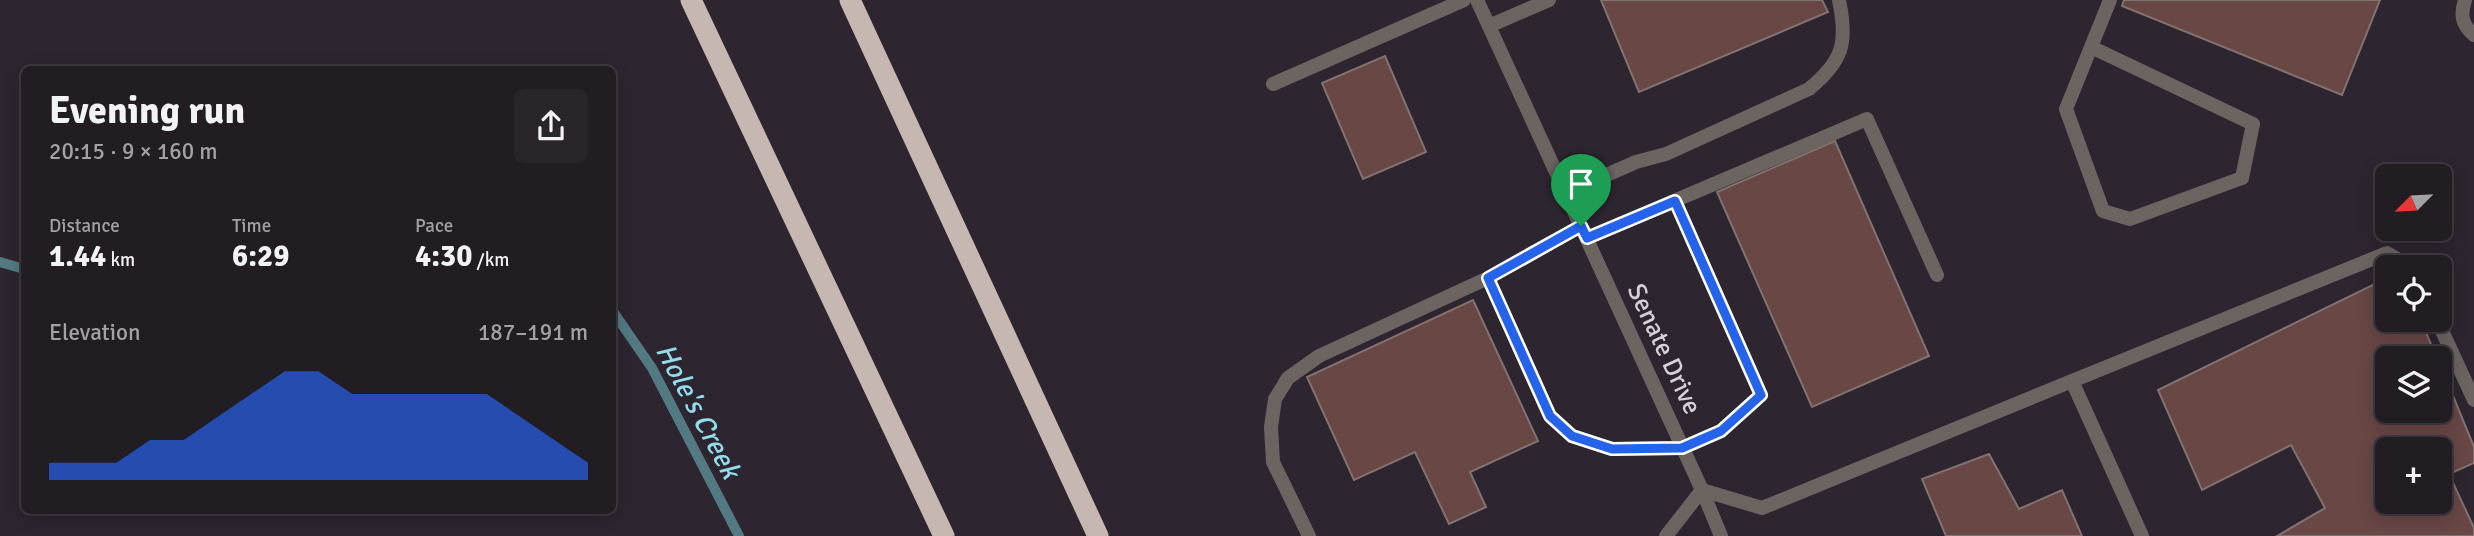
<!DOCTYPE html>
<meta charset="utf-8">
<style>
:root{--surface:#221c23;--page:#2a252b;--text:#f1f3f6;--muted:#a2a1a6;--line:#3f3a41;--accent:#2563eb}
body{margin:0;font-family:Signika,sans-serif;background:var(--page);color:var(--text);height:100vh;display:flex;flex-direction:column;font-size:26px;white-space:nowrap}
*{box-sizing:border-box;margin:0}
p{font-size:23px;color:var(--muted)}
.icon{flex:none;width:38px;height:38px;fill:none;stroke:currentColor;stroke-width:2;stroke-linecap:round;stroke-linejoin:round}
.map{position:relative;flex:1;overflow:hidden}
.drawer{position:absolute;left:21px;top:66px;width:595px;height:448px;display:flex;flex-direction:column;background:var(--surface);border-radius:10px;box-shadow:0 4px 18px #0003,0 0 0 2px var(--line)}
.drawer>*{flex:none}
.needle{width:46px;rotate:246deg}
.controls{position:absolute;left:2375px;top:164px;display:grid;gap:14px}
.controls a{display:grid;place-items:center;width:77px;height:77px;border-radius:10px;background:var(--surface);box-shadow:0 4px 18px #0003,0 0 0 2px var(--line);font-size:35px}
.pin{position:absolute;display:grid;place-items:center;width:60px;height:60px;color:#fff;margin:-72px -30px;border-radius:50% 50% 50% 0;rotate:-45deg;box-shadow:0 0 7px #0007}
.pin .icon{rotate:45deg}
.round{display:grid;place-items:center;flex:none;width:74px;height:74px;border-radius:10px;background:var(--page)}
.overview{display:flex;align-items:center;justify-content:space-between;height:119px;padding:0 28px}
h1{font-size:38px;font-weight:700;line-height:52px}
.metrics{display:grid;grid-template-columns:repeat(3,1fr);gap:10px;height:119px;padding:7px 28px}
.metrics div{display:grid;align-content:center}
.metrics b{font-size:30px;font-weight:700}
.metrics small{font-size:19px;font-weight:400}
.metrics p{font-size:19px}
.chart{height:196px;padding:14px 28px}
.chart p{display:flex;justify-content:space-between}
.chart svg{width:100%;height:126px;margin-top:7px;fill:var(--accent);opacity:.7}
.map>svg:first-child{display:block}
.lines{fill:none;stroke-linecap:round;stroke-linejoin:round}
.stream{stroke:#537a83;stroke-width:10}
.building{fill:#684745;stroke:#827270;stroke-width:2;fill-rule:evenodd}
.service{stroke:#6b6461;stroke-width:14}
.minor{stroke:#6b6461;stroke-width:14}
.motorway{stroke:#c6b7b0;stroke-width:21}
.route-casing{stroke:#fff;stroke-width:14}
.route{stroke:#2563eb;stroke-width:9}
.labels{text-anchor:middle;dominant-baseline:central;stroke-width:6;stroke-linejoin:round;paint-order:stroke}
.street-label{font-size:26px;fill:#d7d1d7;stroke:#2d252f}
.water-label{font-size:28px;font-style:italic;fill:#93dcec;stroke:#2d252f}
</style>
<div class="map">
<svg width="2474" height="536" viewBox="0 0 2474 536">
<rect width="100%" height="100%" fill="#2d252f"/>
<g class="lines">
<g class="stream">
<polyline points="0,262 24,269"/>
<polyline points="612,310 652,368 739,536"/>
</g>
</g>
<g class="building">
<polygon points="1601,0 1822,0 1828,12 1639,92"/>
<polygon points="2124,0 2380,0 2342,95 2122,6"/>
<polygon points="1385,56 1426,152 1363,179 1322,83"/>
<polygon points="1835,141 1929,356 1812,407 1717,192"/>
<path d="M2387,278V320H2421L2437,359H2387V411H2440V364L2474,447V463L2449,474L2474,528V536H2277L2325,508L2291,445L2202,490L2158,390ZM2387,450H2440V502H2387Z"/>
<polygon points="1473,300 1538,441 1470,472 1486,507 1449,524 1415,452 1354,480 1307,377"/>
<polygon points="1989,454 2019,509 2062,490 2082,536 1946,536 1922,479"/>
</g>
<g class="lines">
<g class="service">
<path d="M2465,0C2460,15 2462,25 2474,35"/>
<polyline points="1489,26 1549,0"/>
<polyline points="2091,47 2253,124 2242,178 2130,219 2103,211 2066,109 2110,0"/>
<polyline points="1273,84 1464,0"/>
<path d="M1566,193L1636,162L1666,154L1809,89C1843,61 1848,43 1839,0"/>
<polyline points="1581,226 1488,278 1550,416 1572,436 1612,449 1682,448 1721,431 1761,395 1675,201"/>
<polyline points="1587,238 1867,119 1937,275"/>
<polyline points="2437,320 2474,400"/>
<polyline points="1702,490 1762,508 2072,381"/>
<polyline points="1702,490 1721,536"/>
<polyline points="1309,536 1273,462 1271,427 1275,399 1288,378 1319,356 1488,278"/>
<polyline points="1666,536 1702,490"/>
<polyline points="2142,536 2072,381 2387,253 2413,268"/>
</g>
<polyline class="minor" points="1477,0 1702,490"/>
<g class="motorway">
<polyline points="691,0 944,536"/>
<polyline points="850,0 1098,536"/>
</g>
</g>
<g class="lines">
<defs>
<polygon id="route" points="1675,201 1761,395 1721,431 1682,448 1612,449 1572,436 1550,416 1488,278 1581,226 1587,238"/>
</defs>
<use href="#route" class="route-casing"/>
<use href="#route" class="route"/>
</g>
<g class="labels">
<g class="street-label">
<text transform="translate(1664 349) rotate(65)">Senate Drive</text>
</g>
<g class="water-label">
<text transform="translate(698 411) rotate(62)">Hole's Creek</text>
</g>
</g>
</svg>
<div class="controls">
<a><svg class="needle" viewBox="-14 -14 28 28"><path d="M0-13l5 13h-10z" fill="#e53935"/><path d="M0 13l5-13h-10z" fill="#a2a1a6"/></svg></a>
<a><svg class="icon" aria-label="locate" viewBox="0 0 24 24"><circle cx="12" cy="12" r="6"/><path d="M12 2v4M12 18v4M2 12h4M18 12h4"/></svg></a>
<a><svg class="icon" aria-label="layers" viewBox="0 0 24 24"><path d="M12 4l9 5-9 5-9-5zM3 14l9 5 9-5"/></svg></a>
<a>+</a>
</div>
<div class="pin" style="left:1581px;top:226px;background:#1e9e55"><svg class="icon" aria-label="arrive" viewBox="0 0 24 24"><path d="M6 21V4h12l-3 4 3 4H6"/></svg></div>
<section class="drawer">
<div class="overview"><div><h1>Evening run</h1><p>20:15 · 9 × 160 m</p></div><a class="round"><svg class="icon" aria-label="share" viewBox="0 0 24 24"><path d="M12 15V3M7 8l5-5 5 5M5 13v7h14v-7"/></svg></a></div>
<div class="metrics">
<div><p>Distance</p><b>1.44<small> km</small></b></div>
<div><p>Time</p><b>6:29</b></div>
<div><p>Pace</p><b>4:30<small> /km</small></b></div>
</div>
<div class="chart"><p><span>Elevation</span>187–191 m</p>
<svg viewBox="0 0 160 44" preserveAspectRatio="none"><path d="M0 44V38L10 38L20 38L30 30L40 30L50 22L60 14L70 6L80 6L90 14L100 14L110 14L120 14L130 14L140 22L150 30L160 38V44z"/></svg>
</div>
</section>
</div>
